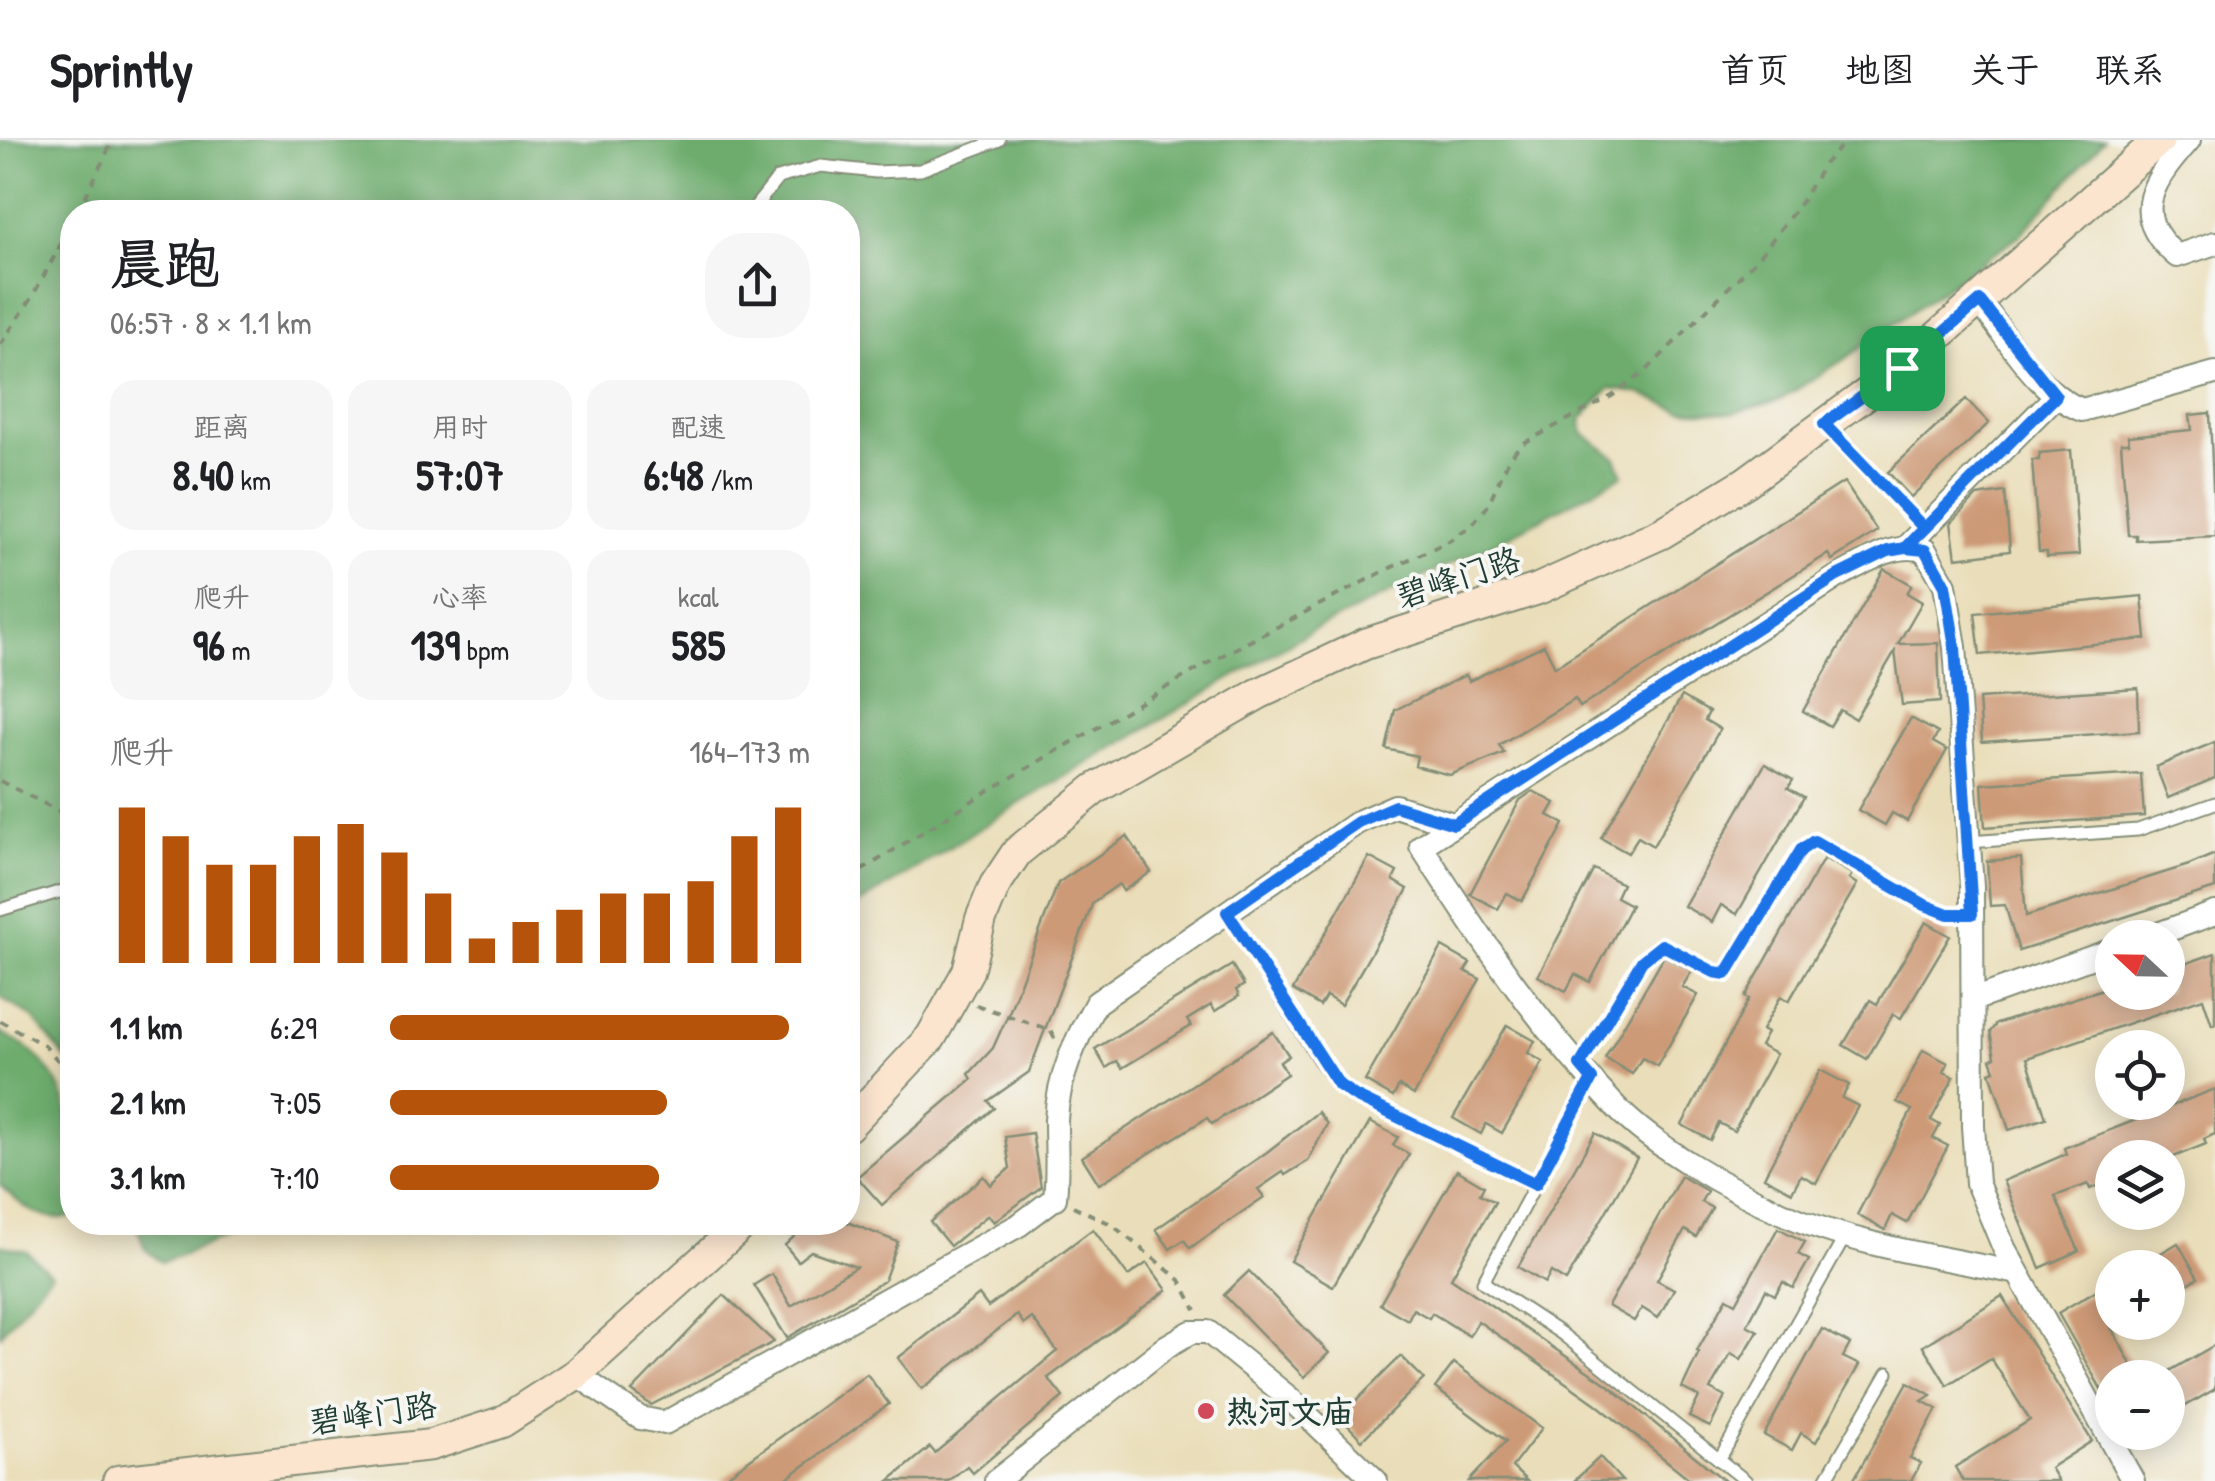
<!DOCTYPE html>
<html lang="zh">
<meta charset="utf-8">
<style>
:root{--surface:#fff;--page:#f6f6f6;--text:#202124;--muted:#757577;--line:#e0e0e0;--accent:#b45309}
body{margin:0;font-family:"Patrick Hand","LXGW WenKai TC",sans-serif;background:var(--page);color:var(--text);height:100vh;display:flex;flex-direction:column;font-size:38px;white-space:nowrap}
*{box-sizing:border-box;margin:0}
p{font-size:32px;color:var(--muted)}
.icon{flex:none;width:55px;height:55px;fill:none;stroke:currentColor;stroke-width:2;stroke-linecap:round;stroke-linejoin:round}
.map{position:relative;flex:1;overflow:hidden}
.side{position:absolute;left:60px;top:60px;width:800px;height:1035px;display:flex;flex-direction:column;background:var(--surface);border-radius:40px;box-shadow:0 5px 25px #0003}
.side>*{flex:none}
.needle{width:65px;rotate:292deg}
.buttons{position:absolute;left:2095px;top:780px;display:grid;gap:20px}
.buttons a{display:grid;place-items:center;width:90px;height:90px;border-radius:50%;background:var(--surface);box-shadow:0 5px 25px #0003;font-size:50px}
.pin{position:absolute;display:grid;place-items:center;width:85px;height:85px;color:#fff;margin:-42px;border-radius:20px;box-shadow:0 5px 15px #0006}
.round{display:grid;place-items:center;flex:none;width:105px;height:105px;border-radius:40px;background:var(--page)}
.overview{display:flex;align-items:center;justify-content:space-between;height:170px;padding:0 50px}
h1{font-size:55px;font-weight:700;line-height:75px}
.metrics{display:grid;grid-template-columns:repeat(3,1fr);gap:15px;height:170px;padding:10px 50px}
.metrics div{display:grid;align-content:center;border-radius:25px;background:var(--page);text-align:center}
.metrics b{font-size:42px;font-weight:700}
.metrics small{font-size:28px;font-weight:400}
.metrics p{font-size:28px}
.chart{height:280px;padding:20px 50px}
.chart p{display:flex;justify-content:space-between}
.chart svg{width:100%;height:180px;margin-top:10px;stroke:var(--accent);stroke-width:6}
ul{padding:0 50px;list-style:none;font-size:32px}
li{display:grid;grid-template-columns:160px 120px 1fr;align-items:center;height:75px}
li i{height:25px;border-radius:12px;background:var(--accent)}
header{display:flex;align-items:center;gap:60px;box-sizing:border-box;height:140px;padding:0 50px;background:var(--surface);border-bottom:2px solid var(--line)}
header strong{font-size:48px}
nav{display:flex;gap:55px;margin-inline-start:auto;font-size:35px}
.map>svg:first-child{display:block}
.forest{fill:#6dac6d;stroke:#467450;stroke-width:2.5}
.building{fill:#cd9a77}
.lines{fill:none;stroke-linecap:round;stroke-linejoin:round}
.lane-casing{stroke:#848e77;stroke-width:15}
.street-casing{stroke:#848e77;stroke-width:26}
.secondary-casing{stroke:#848e77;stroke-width:34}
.path{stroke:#848e77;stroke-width:4;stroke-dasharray:8 8;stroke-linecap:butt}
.lane{stroke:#fff;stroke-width:11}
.street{stroke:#fff;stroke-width:22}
.secondary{stroke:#fbe5cf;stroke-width:30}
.route-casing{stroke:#fff;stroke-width:20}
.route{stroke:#1a73e8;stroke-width:12}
.poi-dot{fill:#d1495b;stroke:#f6f6f2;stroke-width:4}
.labels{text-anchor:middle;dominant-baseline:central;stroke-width:8;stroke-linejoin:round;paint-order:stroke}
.street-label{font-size:32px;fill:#1f3d34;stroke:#f6f6f2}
.poi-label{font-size:32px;font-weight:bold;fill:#1f3d34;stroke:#f6f6f2;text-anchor:start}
</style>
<header>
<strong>Sprintly</strong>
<nav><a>首页</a><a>地图</a><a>关于</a><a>联系</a></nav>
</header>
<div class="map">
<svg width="2215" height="1341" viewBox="0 0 2215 1341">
<rect width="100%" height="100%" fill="#f6f6f2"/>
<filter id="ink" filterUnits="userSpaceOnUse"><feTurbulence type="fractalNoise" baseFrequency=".01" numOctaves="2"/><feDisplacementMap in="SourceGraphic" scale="20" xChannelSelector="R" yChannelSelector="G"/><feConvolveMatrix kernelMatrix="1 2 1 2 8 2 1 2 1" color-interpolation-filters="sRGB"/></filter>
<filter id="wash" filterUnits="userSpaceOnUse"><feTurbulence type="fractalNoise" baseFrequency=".0048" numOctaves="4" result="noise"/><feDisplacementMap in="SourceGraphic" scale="40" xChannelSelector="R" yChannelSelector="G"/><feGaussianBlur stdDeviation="2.25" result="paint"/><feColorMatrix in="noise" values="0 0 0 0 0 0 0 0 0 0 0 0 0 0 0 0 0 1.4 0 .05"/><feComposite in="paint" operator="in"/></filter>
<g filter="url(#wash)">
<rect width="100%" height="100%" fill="#eadeba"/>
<g class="forest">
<polygon points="0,0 2104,0 2021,94 1843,220 1780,260 1732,273 1680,270 1641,254 1610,248 1581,279 1583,293 1616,318 1623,335 1499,401 1313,490 1022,662 848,771 848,72 72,72 72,926 32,877 0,857"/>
<path d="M0,892C84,933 73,998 72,1077C41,1082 23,1068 0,1045Z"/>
<polygon points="136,1083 136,1082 264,1083 162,1122 145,1109"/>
<polygon points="0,1105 26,1111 51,1134 0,1195"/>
</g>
<g id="blocks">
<g class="building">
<polygon points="1966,259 1989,283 1911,357 1888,332"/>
<polygon points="2210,273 2215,396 2136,400 2136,395 2128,395 2121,303 2129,303 2128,296 2192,290 2190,275"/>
<polygon points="2071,310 2079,415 2047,417 2047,412 2039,412 2032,320 2039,320 2039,313"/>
<polygon points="1844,342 1877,391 1832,420 1828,414 1580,567 1575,559 1499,605 1504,613 1450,635 1415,626 1417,616 1386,609 1395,570 1466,535 1469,541 1544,505 1555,527"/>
<polygon points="2005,352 2010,411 1956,418 1951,383 1977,356"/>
<polygon points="1884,429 1912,445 1907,453 1922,462 1898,504 1938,503 1940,562 1902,565 1895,511 1855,579 1840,570 1830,586 1803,571"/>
<polygon points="2142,456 2146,499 1980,515 1975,473"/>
<polygon points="2138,548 2139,591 1982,602 1979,559"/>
<polygon points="1682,556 1709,572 1705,580 1720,589 1653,706 1638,697 1628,713 1601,698"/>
<polygon points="1911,578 1938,593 1933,602 1947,610 1907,681 1892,673 1885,685 1858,670"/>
<polygon points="2215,602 2215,638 2168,658 2156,627"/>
<polygon points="1765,624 1793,640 1788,648 1804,657 1737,774 1721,765 1712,782 1684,766"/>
<polygon points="2141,634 2144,676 1985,687 1982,644"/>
<polygon points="1533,651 1555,663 1548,675 1564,684 1522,761 1507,753 1498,769 1470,754 1520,660"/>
<polygon points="1127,696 1151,732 1123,751 1119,744 1093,762 1029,932 988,961 994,968 882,1065 857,1037 972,939 969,934 993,908 1010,870 1058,743"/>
<polygon points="2215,714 2215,748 2019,811 2005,765 1990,766 1987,721 2021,718 2026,776 2189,725"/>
<polygon points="1369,717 1397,732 1393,740 1408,749 1341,865 1326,856 1320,866 1293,850"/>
<polygon points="1824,718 1852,734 1849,739 1857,744 1789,861 1781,856 1762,890 1767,893 1760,906 1776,914 1734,991 1719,983 1710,1000 1682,985 1749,859 1745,857"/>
<polygon points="1594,729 1622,744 1616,757 1631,765 1590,842 1575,834 1566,851 1538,836"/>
<polygon points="1926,782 1950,796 1901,878 1893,874 1867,919 1843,905 1870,860 1877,864"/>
<polygon points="1442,807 1470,823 1465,831 1480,839 1414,955 1399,946 1393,957 1365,941"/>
<polygon points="2215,813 2215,884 2212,885 2203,858 2027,918 2046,978 2009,990 1990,932 1995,930 1991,919 1995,917 1990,892 1996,884 2112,846 2112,852 2168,852 2168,830"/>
<polygon points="1664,816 1692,831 1682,847 1698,855 1657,926 1642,918 1632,934 1605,918"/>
<polygon points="1232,825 1244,845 1236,850 1239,856 1215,871 1211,865 1187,880 1191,886 1122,928 1117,921 1106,928 1095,909"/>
<polygon points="1507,885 1535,901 1528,913 1543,922 1502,993 1486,984 1481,994 1453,978"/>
<polygon points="1273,892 1289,916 1280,922 1287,934 1212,984 1207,978 1099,1044 1082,1017"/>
<polygon points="1923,910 1948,923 1944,932 1954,937 1931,980 1940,985 1933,998 1948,1006 1907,1083 1892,1075 1885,1090 1857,1075 1912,970 1897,962"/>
<polygon points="1820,930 1849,945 1842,958 1858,966 1816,1043 1801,1035 1792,1052 1764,1037"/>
<polygon points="2215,949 2215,994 2204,999 2206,1004 2171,1018 2112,1018 2112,1034 2102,1038 2104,1044 2090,1049 2088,1044 2055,1056 2079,1111 2040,1128 2003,1041 2066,1014 2064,1008"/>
<polygon points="1318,972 1327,984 1308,1021 1285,1035 1283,1032 1258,1049 1264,1057 1190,1108 1184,1100 1170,1109 1156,1089 1267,1012"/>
<polygon points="1370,982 1398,997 1393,1005 1409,1014 1333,1146 1290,1121"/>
<polygon points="1032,993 1041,1047 994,1082 988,1075 950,1106 930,1082 984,1036 991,1045 1010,1028 1005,997"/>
<polygon points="1595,993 1637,1018 1566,1141 1551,1132 1545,1143 1518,1127"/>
<polygon points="1457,1030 1484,1046 1480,1054 1495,1062 1451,1138 1608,1245 1725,1341 1692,1341 1596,1264 1478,1181 1469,1196 1432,1173 1429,1178 1413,1169 1408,1180 1380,1164"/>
<polygon points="1681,1036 1707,1051 1701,1062 1712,1068 1696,1097 1685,1090 1657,1140 1674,1149 1658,1178 1642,1168 1634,1181 1608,1166"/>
<polygon points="810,1082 847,1082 898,1102 884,1141 787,1198 754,1145 772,1134 791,1166 856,1127 811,1111 798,1121 785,1105"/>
<polygon points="1778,1088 1805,1102 1798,1114 1809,1120 1793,1148 1783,1142 1775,1155 1766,1150 1747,1185 1758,1191 1741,1219 1731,1213 1710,1249 1725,1257 1710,1287 1689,1277 1699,1257 1682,1248 1699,1212 1697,1211 1727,1158 1736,1163"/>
<polygon points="1093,1089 1128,1136 1147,1123 1167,1150 1048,1238 1063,1257 973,1333 967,1326 948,1341 889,1341 930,1307 935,1313 1057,1211 1032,1178 1024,1184 1017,1175 922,1249 898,1218 979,1155 988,1167"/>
<polygon points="2178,1103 2198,1138 2168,1155 2168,1128 2136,1128"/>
<polygon points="1249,1131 1329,1213 1304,1237 1224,1155"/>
<polygon points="2112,1141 2111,1188 2139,1238 2112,1238 2112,1268 2058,1173"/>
<polygon points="724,1155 774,1202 651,1265 632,1251"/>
<polygon points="2002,1156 2092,1301 2050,1328 2058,1341 1963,1341 1955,1327 2030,1280 1991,1218 1947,1245 1923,1206"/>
<polygon points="1822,1189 1850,1204 1843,1217 1859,1225 1816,1302 1801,1293 1792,1310 1764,1295"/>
<polygon points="2215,1205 2215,1249 2168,1276 2168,1232"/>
<polygon points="1401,1216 1424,1239 1362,1300 1340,1277"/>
<polygon points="1454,1223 1542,1288 1512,1327 1527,1341 1469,1341 1506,1301 1435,1248"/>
<polygon points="867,1234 889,1264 783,1341 720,1341"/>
<polygon points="1908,1242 1931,1255 1922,1261 1937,1269 1910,1318 1921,1323 1911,1341 1853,1341"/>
<polygon points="1600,1317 1622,1341 1574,1341"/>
</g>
</g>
</g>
<g filter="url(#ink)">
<use href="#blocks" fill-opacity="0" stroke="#848e77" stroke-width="2.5"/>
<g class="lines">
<defs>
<g id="lane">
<polyline points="751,72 778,38 821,26 876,32 920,30 999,0"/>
<polyline points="1969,702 2138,690 2215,663"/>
<polyline points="0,770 72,748"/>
<polyline points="1227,772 1319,920 1339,945 1355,956 1536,1044"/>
<polyline points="1580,925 1642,821 1662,805 1714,832 1726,835 1801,710 1814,701 1925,765 1948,774 1972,774"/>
<polyline points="1592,939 1483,1142 1562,1194 1746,1341"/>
<polyline points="1719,1320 1846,1095"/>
<polyline points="1825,1341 1888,1233"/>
</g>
<g id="street">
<path d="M2189,0C2154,40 2127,74 2177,116L2215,103"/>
<path d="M1979,161C2008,198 2037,253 2082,270L2215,233"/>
<polyline points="1905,408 2055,257"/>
<polyline points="2147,798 2215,773"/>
<polyline points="1973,860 2112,810"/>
<path d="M2018,1133C1939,1117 1856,1106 1782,1073C1731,1050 1655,1008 1616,967C1541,889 1479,797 1421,706L1837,437C1864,423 1894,401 1925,410L1945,445L1955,507L1972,747L1973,986L1977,1043L2004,1108L2018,1133L2133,1341"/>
<path d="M576,1234L640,1278L665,1283L1019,1085L1055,1058C1058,1031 1056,1006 1056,980C1058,937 1076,899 1096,863L1358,682L1395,666L1453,684"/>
<polyline points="996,1341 1167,1206 1191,1192 1208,1192 1288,1257 1376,1341"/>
</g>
<g id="secondary">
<polyline points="848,986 931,897 968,831 981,779 995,745 1017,712 1095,649 1258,554 1365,504 1538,449 1662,393 1746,342 1902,228 2159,0"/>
<polyline points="118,1341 431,1305 502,1282 576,1234 745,1082"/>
</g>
</defs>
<use href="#lane" class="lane-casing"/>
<use href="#street" class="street-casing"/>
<use href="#secondary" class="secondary-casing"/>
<g class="path">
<polyline points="78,72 113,0"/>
<polyline points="0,205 31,159 72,84"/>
<polyline points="1841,302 1910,374"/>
<polyline points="0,641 72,678"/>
<polyline points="848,739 983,654 1210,522 1386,430 1449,401 1473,384 1487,367 1508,321 1520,305 1612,256 1646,231 1757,119 1800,64 1824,24 1847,0"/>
<polyline points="976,865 1050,890 1056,901"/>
<polyline points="0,881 44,905 72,936"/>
<polyline points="1073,1066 1111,1084 1180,1140 1196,1170"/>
</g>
<use href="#lane" class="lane"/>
<use href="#street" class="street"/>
<use href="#secondary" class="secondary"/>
</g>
</g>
<g class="lines" filter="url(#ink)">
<defs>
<polyline id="route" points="1902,228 1824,284 1924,388 1905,408 1888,411 1837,436 1454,684 1395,666 1358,682 1227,772 1339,945 1355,956 1536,1044 1592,939 1580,925 1642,821 1662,805 1714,832 1726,834 1801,710 1814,701 1925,765 1948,774 1972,774 1955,507 1945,445 1925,410 1905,408 2056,256 1980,161 1902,228"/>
</defs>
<use href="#route" class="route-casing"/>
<use href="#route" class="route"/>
</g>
<circle class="poi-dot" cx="1206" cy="1271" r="10"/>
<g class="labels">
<g class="street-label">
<text transform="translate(1458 437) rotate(-18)">碧峰门路</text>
<text transform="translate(373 1273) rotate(-8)">碧峰门路</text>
</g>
<g class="poi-label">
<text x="1226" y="1271">热河文庙</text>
</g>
</g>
</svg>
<div class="buttons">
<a><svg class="needle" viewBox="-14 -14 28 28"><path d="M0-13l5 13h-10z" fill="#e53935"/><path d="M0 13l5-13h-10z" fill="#757577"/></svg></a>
<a><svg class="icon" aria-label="locate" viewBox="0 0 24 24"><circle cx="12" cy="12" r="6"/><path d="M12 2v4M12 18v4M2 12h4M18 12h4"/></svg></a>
<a><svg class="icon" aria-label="layers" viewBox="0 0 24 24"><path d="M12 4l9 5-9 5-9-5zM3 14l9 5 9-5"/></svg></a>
<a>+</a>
<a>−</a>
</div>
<div class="pin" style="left:1902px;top:228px;background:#1e9e55"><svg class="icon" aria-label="arrive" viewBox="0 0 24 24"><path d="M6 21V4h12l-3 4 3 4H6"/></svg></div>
<section class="side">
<div class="overview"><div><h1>晨跑</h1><p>06:57 · 8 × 1.1 km</p></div><a class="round"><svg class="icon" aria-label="share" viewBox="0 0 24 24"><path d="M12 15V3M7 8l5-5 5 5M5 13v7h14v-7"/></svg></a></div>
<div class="metrics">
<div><p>距离</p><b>8.40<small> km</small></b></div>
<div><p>用时</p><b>57:07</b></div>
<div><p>配速</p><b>6:48<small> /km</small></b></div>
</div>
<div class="metrics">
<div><p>爬升</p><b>96<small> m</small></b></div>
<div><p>心率</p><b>139<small> bpm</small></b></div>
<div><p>kcal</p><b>585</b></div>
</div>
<div class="chart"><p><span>爬升</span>164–173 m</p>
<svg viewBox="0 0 160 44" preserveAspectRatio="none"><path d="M5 44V6M15 44V13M25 44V20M35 44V20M45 44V13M55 44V10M65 44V17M75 44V27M85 44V38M95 44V34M105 44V31M115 44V27M125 44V27M135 44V24M145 44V13M155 44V6"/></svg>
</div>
<ul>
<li><b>1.1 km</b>6:29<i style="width:95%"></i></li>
<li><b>2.1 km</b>7:05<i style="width:66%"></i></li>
<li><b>3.1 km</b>7:10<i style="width:64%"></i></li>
</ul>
</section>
</div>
